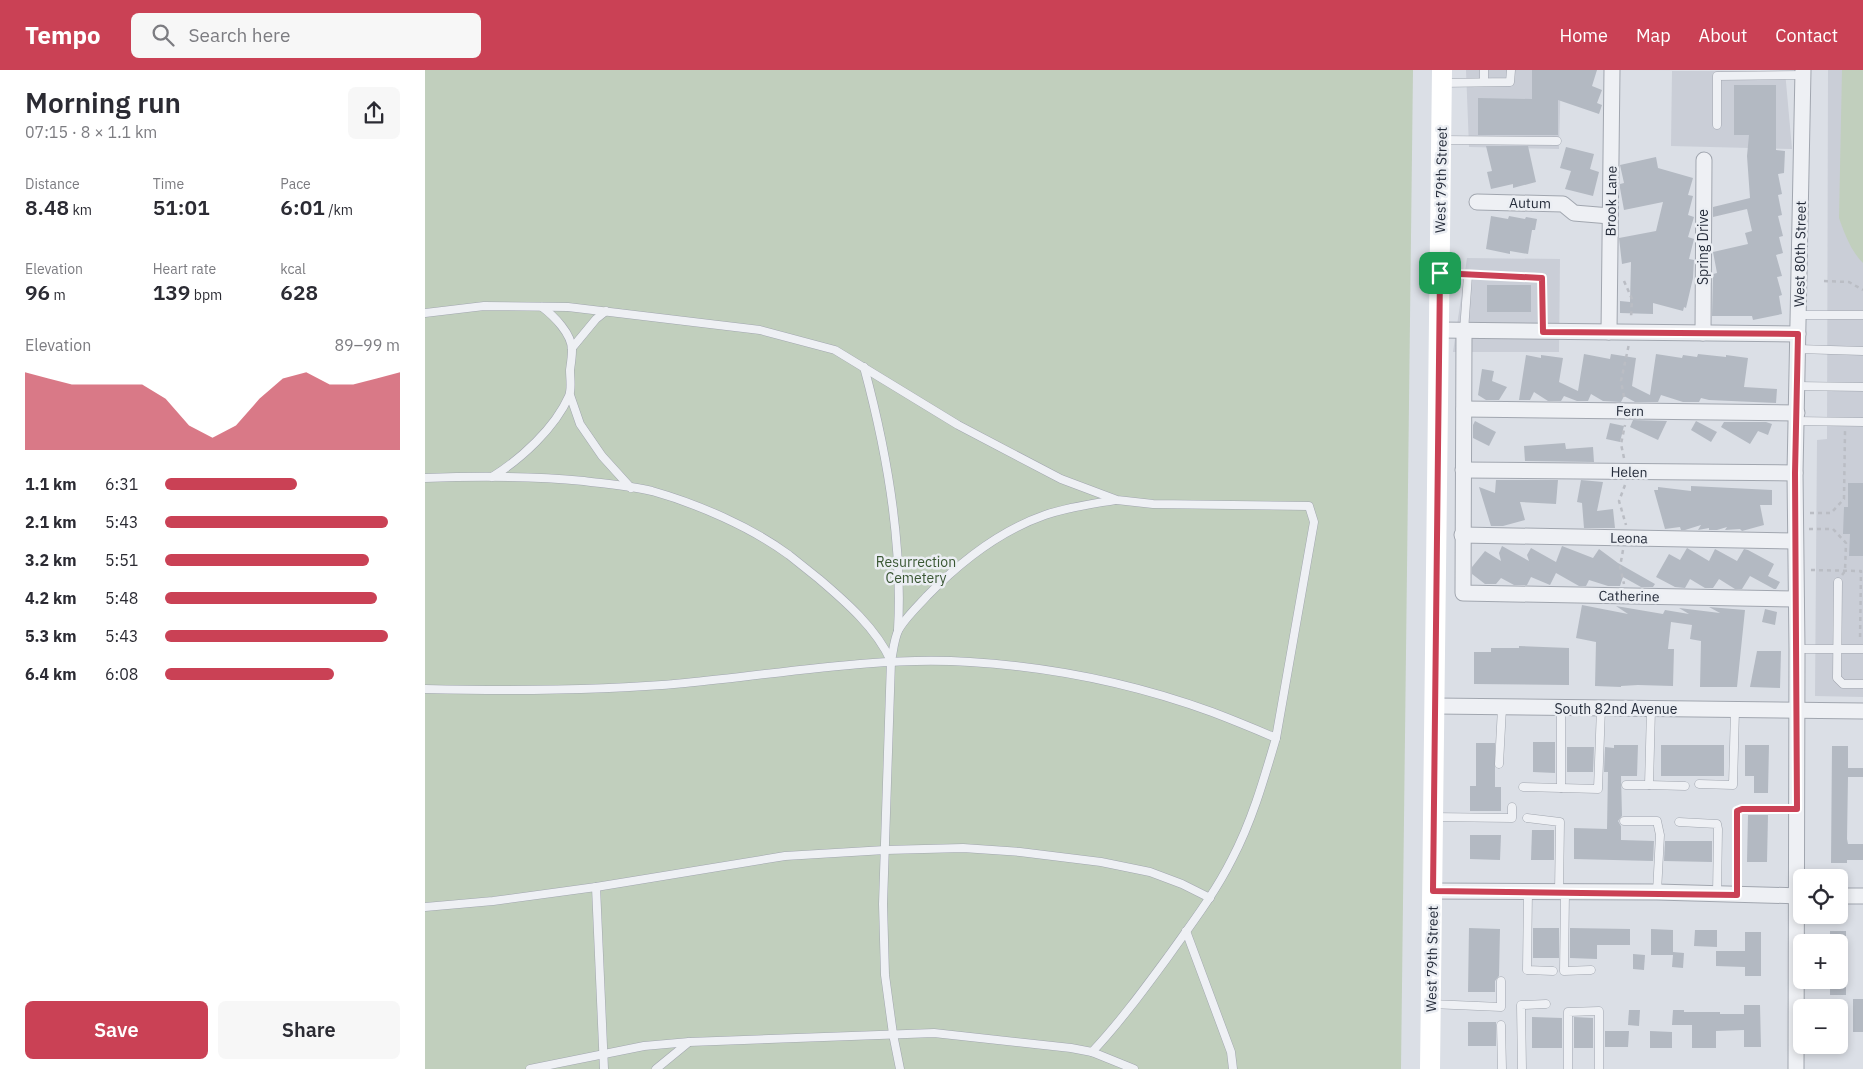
<!DOCTYPE html>
<meta charset="utf-8">
<style>
:root{--surface:#fff;--page:#f7f7f7;--text:#2b2b33;--muted:#7c7c81;--accent:#ca4155}
body{margin:0;font-family:"IBM Plex Sans",sans-serif;background:var(--page);color:var(--text);height:100vh;display:flex;flex-direction:column;font-size:19px;white-space:nowrap}
*{box-sizing:border-box;margin:0}
p{font-size:16px;color:var(--muted)}
.icon{flex:none;width:28px;height:28px;fill:none;stroke:currentColor;stroke-width:2;stroke-linecap:round;stroke-linejoin:round}
.map{position:relative;flex:1;overflow:hidden}
.drawer{display:flex;flex-direction:column;background:var(--surface);width:425px}
.drawer>*{flex:none}
.controls{position:absolute;left:1368px;top:799px;display:grid;gap:10px}
.controls a{display:grid;place-items:center;width:55px;height:55px;border-radius:8px;background:var(--surface);box-shadow:0 2px 8px #0003;font-size:25px}
.pin{position:absolute;display:grid;place-items:center;width:42px;height:42px;color:#fff;margin:-21px;border-radius:10px;box-shadow:0 2px 8px #0006}
.round{display:grid;place-items:center;flex:none;width:52px;height:52px;border-radius:8px;background:var(--page)}
.overview{display:flex;align-items:center;justify-content:space-between;height:85px;padding:0 25px}
h1{font-size:28px;font-weight:600;line-height:38px}
.metrics{display:grid;grid-template-columns:repeat(3,1fr);gap:8px;height:85px;padding:5px 25px}
.metrics div{display:grid;align-content:center}
.metrics b{font-size:21px;font-weight:600}
.metrics small{font-size:14px;font-weight:400}
.metrics p{font-size:14px}
.chart{height:140px;padding:10px 25px}
.chart p{display:flex;justify-content:space-between}
.chart svg{width:100%;height:90px;margin-top:5px;fill:var(--accent);opacity:.7}
.action{display:flex;gap:10px;margin-top:auto;padding:10px 25px}
.action a{flex:1;height:58px;border-radius:8px;background:var(--accent);color:#fff;font-size:20px;font-weight:600;line-height:58px;text-align:center}
.action a+a{background:var(--page);color:var(--text)}
ul{padding:0 25px;list-style:none;font-size:16px}
li{display:grid;grid-template-columns:80px 60px 1fr;align-items:center;height:38px}
li i{height:12px;border-radius:6px;background:var(--accent)}
header{display:flex;align-items:center;gap:30px;box-sizing:border-box;height:70px;padding:0 25px;background:var(--accent);color:#fff}
header strong{font-size:24px}
nav{display:flex;gap:28px;margin-inline-start:auto;font-size:18px}
.search{width:350px;height:45px;background:var(--page);display:flex;align-items:center;gap:12px;box-sizing:border-box;padding:0 18px;border-radius:8px;color:var(--muted);font-size:19px}
main{display:flex;flex:1;min-height:0}
.map>svg:first-child{display:block}
.built{fill:#caced7}
.green{fill:#c1cfbd}
.building{fill:#b3b9c2}
.lines{fill:none;stroke-linecap:round;stroke-linejoin:round}
.service-casing{stroke:#a1a6af;stroke-width:9}
.minor-casing{stroke:#a1a6af;stroke-width:17}
.path{stroke:#babdc4;stroke-width:2.5;stroke-dasharray:4 4;stroke-linecap:butt}
.service{stroke:#eef0f4;stroke-width:8}
.minor{stroke:#eef0f4;stroke-width:15}
.secondary{stroke:#fff;stroke-width:20}
.route-casing{stroke:#fff;stroke-width:10}
.route{stroke:#ca4155;stroke-width:6}
.labels{text-anchor:middle;dominant-baseline:central;stroke-width:5;stroke-linejoin:round;paint-order:stroke}
.street-label{font-size:14px;fill:#262d3b;stroke:#ebeef3}
.park-label{font-size:14px;fill:#3a5733;stroke:#ebeef3}
</style>
<header>
<strong>Tempo</strong>
<div class="search"><svg class="icon" aria-label="search" viewBox="0 0 24 24"><circle cx="10" cy="10" r="6"/><path d="M15 15l6 6"/></svg>Search here</div>
<nav><a>Home</a><a>Map</a><a>About</a><a>Contact</a></nav>
</header>
<main>
<section class="drawer">
<div class="overview"><div><h1>Morning run</h1><p>07:15 · 8 × 1.1 km</p></div><a class="round"><svg class="icon" aria-label="share" viewBox="0 0 24 24"><path d="M12 15V3M7 8l5-5 5 5M5 13v7h14v-7"/></svg></a></div>
<div class="metrics">
<div><p>Distance</p><b>8.48<small> km</small></b></div>
<div><p>Time</p><b>51:01</b></div>
<div><p>Pace</p><b>6:01<small> /km</small></b></div>
</div>
<div class="metrics">
<div><p>Elevation</p><b>96<small> m</small></b></div>
<div><p>Heart rate</p><b>139<small> bpm</small></b></div>
<div><p>kcal</p><b>628</b></div>
</div>
<div class="chart"><p><span>Elevation</span>89–99 m</p>
<svg viewBox="0 0 160 44" preserveAspectRatio="none"><path d="M0 44V6L10 9L20 12L30 12L40 12L50 12L60 19L70 32L80 38L90 32L100 19L110 9L120 6L130 12L140 12L150 9L160 6V44z"/></svg>
</div>
<ul>
<li><b>1.1 km</b>6:31<i style="width:56%"></i></li>
<li><b>2.1 km</b>5:43<i style="width:95%"></i></li>
<li><b>3.2 km</b>5:51<i style="width:87%"></i></li>
<li><b>4.2 km</b>5:48<i style="width:90%"></i></li>
<li><b>5.3 km</b>5:43<i style="width:95%"></i></li>
<li><b>6.4 km</b>6:08<i style="width:72%"></i></li>
</ul>
<div class="action"><a>Save</a><a>Share</a></div>
</section>
<div class="map">
<svg width="1438" height="999" viewBox="0 0 1438 999">
<rect width="100%" height="100%" fill="#dbdfe6"/>
<g class="built">
<polygon points="1041,0 1136,0 1134,79 1044,77"/>
<polygon points="1403,0 1438,0 1438,627 1390,626 1392,370 1402,369"/>
<polygon points="1247,1 1360,1 1367,79 1246,76"/>
<polygon points="1042,188 1135,189 1134,282 1028,282"/>
</g>
<g class="green">
<polygon points="0,0 988,0 976,999 0,999"/>
<path d="M1417,0H1438V193C1426,181 1420,165 1414,148Z"/>
</g>
<g class="building">
<polygon points="1107,0 1172,0 1167,16 1177,20 1172,33 1177,35 1174,44 1133,30 1133,65 1053,65 1053,28 1107,29"/>
<polygon points="1309,15 1351,15 1351,80 1360,81 1359,103 1353,104 1357,124 1353,125 1357,145 1353,146 1358,166 1354,167 1358,183 1351,185 1357,206 1352,207 1357,225 1354,226 1357,244 1328,250 1327,246 1287,246 1288,204 1292,203 1288,182 1323,174 1320,163 1327,161 1322,139 1288,147 1288,137 1325,128 1322,86 1324,65 1309,65"/>
<polygon points="1061,76 1103,76 1111,112 1088,118 1088,114 1066,119 1062,102 1067,101"/>
<polygon points="1141,77 1169,84 1165,99 1174,102 1168,126 1140,119 1146,101 1135,98"/>
<polygon points="1231,87 1233,98 1268,108 1263,125 1268,126 1263,145 1269,147 1263,167 1269,169 1264,189 1269,190 1268,208 1261,238 1259,237 1258,241 1228,233 1228,244 1195,243 1195,231 1205,232 1206,192 1197,194 1194,168 1231,161 1238,132 1199,140 1195,118 1195,114 1199,113 1195,95"/>
<polygon points="1066,146 1083,149 1084,146 1100,149 1101,147 1112,149 1110,160 1107,160 1103,184 1085,181 1085,184 1061,179"/>
<rect x="1062" y="215" width="44" height="27"/>
<polygon points="1159,284 1185,289 1186,284 1211,288 1207,316 1225,325 1231,284 1257,288 1258,285 1272,287 1273,284 1301,287 1301,285 1323,288 1319,317 1352,319 1351,333 1284,330 1276,328 1274,332 1258,332 1236,325 1233,332 1210,332 1199,326 1196,332 1178,331 1166,324 1163,331 1152,331 1139,326 1136,331 1123,331 1109,322 1105,330 1094,330 1101,285 1116,288 1116,285 1138,288 1134,312 1153,321"/>
<polygon points="1057,299 1069,301 1067,311 1082,317 1074,330 1061,330 1053,325"/>
<polygon points="1208,350 1242,351 1233,370 1205,357"/>
<polygon points="1050,351 1071,362 1064,376 1048,368 1048,355"/>
<polygon points="1271,351 1292,362 1286,372 1266,360"/>
<polygon points="1299,352 1341,352 1347,354 1343,365 1333,361 1325,374 1296,357"/>
<polygon points="1185,353 1199,356 1195,372 1181,369"/>
<polygon points="1140,373 1141,379 1168,377 1169,392 1100,391 1099,376"/>
<polygon points="1071,410 1133,410 1131,434 1095,432 1100,450 1078,456 1066,456 1054,417 1070,423"/>
<polygon points="1156,410 1178,412 1172,441 1188,439 1190,458 1159,458 1157,433 1152,432"/>
<polygon points="1423,413 1438,413 1438,486 1424,486 1425,464 1418,464 1419,437 1423,437"/>
<polygon points="1266,416 1347,420 1347,435 1335,435 1339,455 1317,461 1315,459 1300,460 1302,457 1292,460 1284,460 1284,458 1273,460 1276,455 1260,460 1256,460 1255,457 1240,459 1229,420 1233,420 1233,417 1266,421"/>
<polygon points="1077,476 1104,491 1102,485 1106,478 1131,492 1137,476 1168,488 1174,479 1193,493 1230,514 1228,517 1216,517 1198,507 1195,516 1183,516 1164,510 1161,516 1154,516 1131,503 1125,515 1106,507 1102,515 1089,515 1076,508 1071,514 1060,514 1047,504 1047,497 1060,481 1076,491 1074,483"/>
<polygon points="1262,478 1284,491 1290,479 1312,491 1319,479 1323,480 1349,494 1343,506 1355,512 1351,519 1349,519 1325,506 1317,519 1310,519 1294,509 1288,518 1280,518 1265,509 1260,518 1250,517 1231,507 1244,484 1255,490"/>
<polygon points="1157,535 1203,544 1191,536 1238,544 1240,540 1264,544 1254,538 1295,543 1284,537 1320,540 1312,617 1275,617 1276,571 1265,569 1267,555 1246,552 1243,579 1249,579 1248,616 1213,615 1196,616 1196,617 1170,616 1171,572 1151,568"/>
<polygon points="1340,539 1352,542 1350,555 1337,552"/>
<polygon points="1094,576 1144,578 1144,615 1049,614 1049,582 1066,582 1066,578 1094,578"/>
<polygon points="1332,581 1356,581 1355,618 1325,617"/>
<polygon points="1108,672 1130,672 1130,703 1108,702"/>
<polygon points="1051,673 1070,673 1070,717 1076,717 1076,741 1045,741 1045,716 1051,716"/>
<polygon points="1189,675 1213,675 1212,706 1196,706 1197,746 1193,751 1196,756 1196,770 1229,771 1228,791 1149,789 1149,758 1182,759 1183,702 1179,702 1180,677 1189,678"/>
<rect x="1236" y="675" width="63" height="31"/>
<polygon points="1320,675 1344,675 1343,723 1329,723 1329,706 1320,706"/>
<polygon points="1407,676 1423,676 1423,698 1438,698 1438,707 1423,707 1422,769 1423,774 1438,774 1438,790 1422,790 1422,793 1406,793"/>
<polygon points="1142,677 1169,677 1168,702 1142,702"/>
<polygon points="1323,745 1343,745 1342,792 1322,792"/>
<polygon points="1107,760 1129,760 1129,790 1106,790"/>
<polygon points="1045,765 1076,765 1075,790 1045,789"/>
<polygon points="1240,771 1287,771 1287,792 1239,791"/>
<polygon points="1044,858 1075,859 1074,906 1070,911 1070,922 1043,922"/>
<rect x="1108" y="858" width="26" height="30"/>
<polygon points="1145,858 1205,859 1205,875 1172,875 1172,889 1145,888"/>
<polygon points="1226,859 1248,860 1248,882 1259,883 1258,898 1247,897 1248,885 1226,885"/>
<polygon points="1270,860 1292,860 1292,877 1269,876"/>
<rect x="1405" y="861" width="16" height="11"/>
<polygon points="1320,862 1336,862 1336,906 1320,906 1320,897 1291,896 1291,881 1320,881"/>
<polygon points="1208,884 1220,885 1219,900 1208,899"/>
<rect x="1405" y="910" width="16" height="15"/>
<rect x="1428" y="929" width="10" height="33"/>
<polygon points="1319,935 1335,935 1336,977 1319,977 1319,960 1291,961 1291,978 1267,978 1267,955 1247,955 1248,940 1259,940 1259,942 1295,942 1295,944 1319,944"/>
<polygon points="1204,940 1215,940 1214,956 1203,955"/>
<polygon points="1107,947 1137,948 1137,978 1107,978"/>
<polygon points="1149,947 1168,948 1168,978 1149,978"/>
<rect x="1043" y="952" width="28" height="24"/>
<polygon points="1180,961 1204,961 1203,977 1180,977"/>
<polygon points="1225,961 1247,962 1247,978 1225,978"/>
</g>
<g class="lines">
<defs>
<g id="service">
<polyline points="1059,12 1059,0"/>
<polyline points="1017,13 1085,12 1086,0"/>
<polyline points="1292,55 1292,6 1378,5"/>
<polyline points="1016,70 1132,71"/>
<polyline points="1015,203 1117,208 1118,262"/>
<polyline points="0,243 59,236 143,237 335,260 410,280 533,355 636,409 692,430 728,434 884,436 889,452 851,668"/>
<polyline points="1373,245 1438,245"/>
<polyline points="1039,261 1043,205"/>
<polyline points="147,278 171,249 181,241"/>
<polyline points="1373,279 1438,281"/>
<path d="M439,297C462,382 478,472 473,560"/>
<polyline points="1372,316 1438,317"/>
<polyline points="145,325 155,354 177,386 206,418"/>
<polyline points="1371,351 1438,352"/>
<path d="M67,407C96,389 130,358 144,326C147,319 145,308 145,300C146,293 147,287 147,280C147,264 129,246 117,237"/>
<path d="M0,408C53,406 107,406 159,411C182,414 205,416 227,421C273,434 326,457 364,485C374,493 384,501 394,509C421,532 451,558 466,591L458,834L460,905L468,964L475,999"/>
<polyline points="1413,512 1412,608 1418,614 1438,614"/>
<polyline points="1372,579 1438,579"/>
<path d="M466,591C468,582 469,570 473,561C478,550 494,535 502,526C535,492 574,461 620,445C643,437 667,434 690,430"/>
<path d="M0,619C86,621 174,621 260,613C355,604 450,586 545,592C627,597 710,614 787,642C808,650 830,659 851,668C839,709 827,751 807,789C790,823 767,853 745,884C720,918 696,951 667,982"/>
<polyline points="1074,694 1077,638"/>
<polyline points="1274,714 1308,715 1310,640"/>
<polyline points="1201,715 1224,715 1226,639"/>
<polyline points="1224,715 1260,716"/>
<polyline points="1098,717 1136,718 1136,638"/>
<polyline points="1136,718 1173,719 1176,638"/>
<polyline points="1008,747 1087,748 1087,737"/>
<polyline points="1102,748 1135,752 1134,822"/>
<polyline points="1199,751 1232,751 1235,765 1232,822"/>
<polyline points="1254,752 1292,754 1293,759 1292,825"/>
<polyline points="171,817 179,999"/>
<polyline points="1103,821 1102,900 1128,901"/>
<polyline points="1140,822 1139,901 1166,900"/>
<polyline points="1312,825 1312,741 1317,739 1372,739"/>
<polyline points="0,837 68,831 171,817 360,786 460,780 538,778 595,782 676,792 725,802 757,814 785,828"/>
<polyline points="761,861 806,982 808,999"/>
<polyline points="1006,934 1076,937 1076,911"/>
<polyline points="1076,955 1077,999"/>
<polyline points="105,999 219,976 264,972 509,963 646,978 667,982 709,999"/>
<polyline points="231,999 264,972"/>
<polyline points="1097,999 1096,935 1121,934"/>
<polyline points="1143,999 1143,942 1174,941 1174,999"/>
</g>
<g id="minor">
<polyline points="1052,132 1138,134 1149,143 1185,146"/>
<polyline points="1014,260 1373,264"/>
<polyline points="1039,261 1038,523 1371,529"/>
<polyline points="1184,262 1187,0"/>
<polyline points="1278,263 1279,90"/>
<polyline points="1039,339 1372,343"/>
<polyline points="1038,400 1370,403"/>
<polyline points="1037,465 1370,471"/>
<polyline points="1010,636 1438,641"/>
<polyline points="1007,821 1232,822 1376,826"/>
<polyline points="1414,826 1438,826"/>
<polyline points="1371,999 1372,579 1370,403 1378,0"/>
</g>
</defs>
<use href="#service" class="service-casing"/>
<use href="#minor" class="minor-casing"/>
<g class="path">
<polyline points="1199,211 1207,229 1206,248"/>
<polyline points="1399,211 1424,212 1438,220"/>
<polyline points="1199,327 1196,311 1204,274"/>
<polyline points="1199,388 1196,374 1200,355"/>
<polyline points="1200,415 1194,431 1201,455"/>
<polyline points="1385,443 1406,443 1419,429 1420,361"/>
<polyline points="1384,459 1408,459 1421,473 1420,501 1417,505"/>
<polyline points="1198,480 1195,497 1199,514"/>
<polyline points="1386,500 1436,501 1435,570"/>
</g>
<use href="#service" class="service"/>
<use href="#minor" class="minor"/>
<polyline class="secondary" points="1005,999 1017,0"/>
</g>
<g class="lines">
<defs>
<polygon id="route" points="1015,203 1117,208 1118,262 1373,264 1370,403 1372,739 1317,739 1312,741 1312,825 1008,821"/>
</defs>
<use href="#route" class="route-casing"/>
<use href="#route" class="route"/>
</g>
<g class="labels">
<g class="street-label">
<text transform="translate(1016 110) rotate(-89)">West 79th Street</text>
<text transform="translate(1186 131) rotate(-89)">Brook Lane</text>
<text transform="translate(1105 133) rotate(1)">Autum</text>
<text transform="translate(1278 177) rotate(-90)">Spring Drive</text>
<text transform="translate(1375 184) rotate(-89)">West 80th Street</text>
<text transform="translate(1205 341) rotate(1)">Fern</text>
<text transform="translate(1204 402) rotate(1)">Helen</text>
<text transform="translate(1204 468) rotate(1)">Leona</text>
<text transform="translate(1204 526) rotate(1)">Catherine</text>
<text x="1191" y="639">South 82nd Avenue</text>
<text transform="translate(1007 889) rotate(-89)">West 79th Street</text>
</g>
<g class="park-label">
<text x="491" y="492">Resurrection<tspan x="491" dy="16">Cemetery</tspan></text>
</g>
</g>
</svg>
<div class="controls">
<a><svg class="icon" aria-label="locate" viewBox="0 0 24 24"><circle cx="12" cy="12" r="6"/><path d="M12 2v4M12 18v4M2 12h4M18 12h4"/></svg></a>
<a>+</a>
<a>−</a>
</div>
<div class="pin" style="left:1015px;top:203px;background:#1e9e55"><svg class="icon" aria-label="arrive" viewBox="0 0 24 24"><path d="M6 21V4h12l-3 4 3 4H6"/></svg></div>
</div>
</main>
